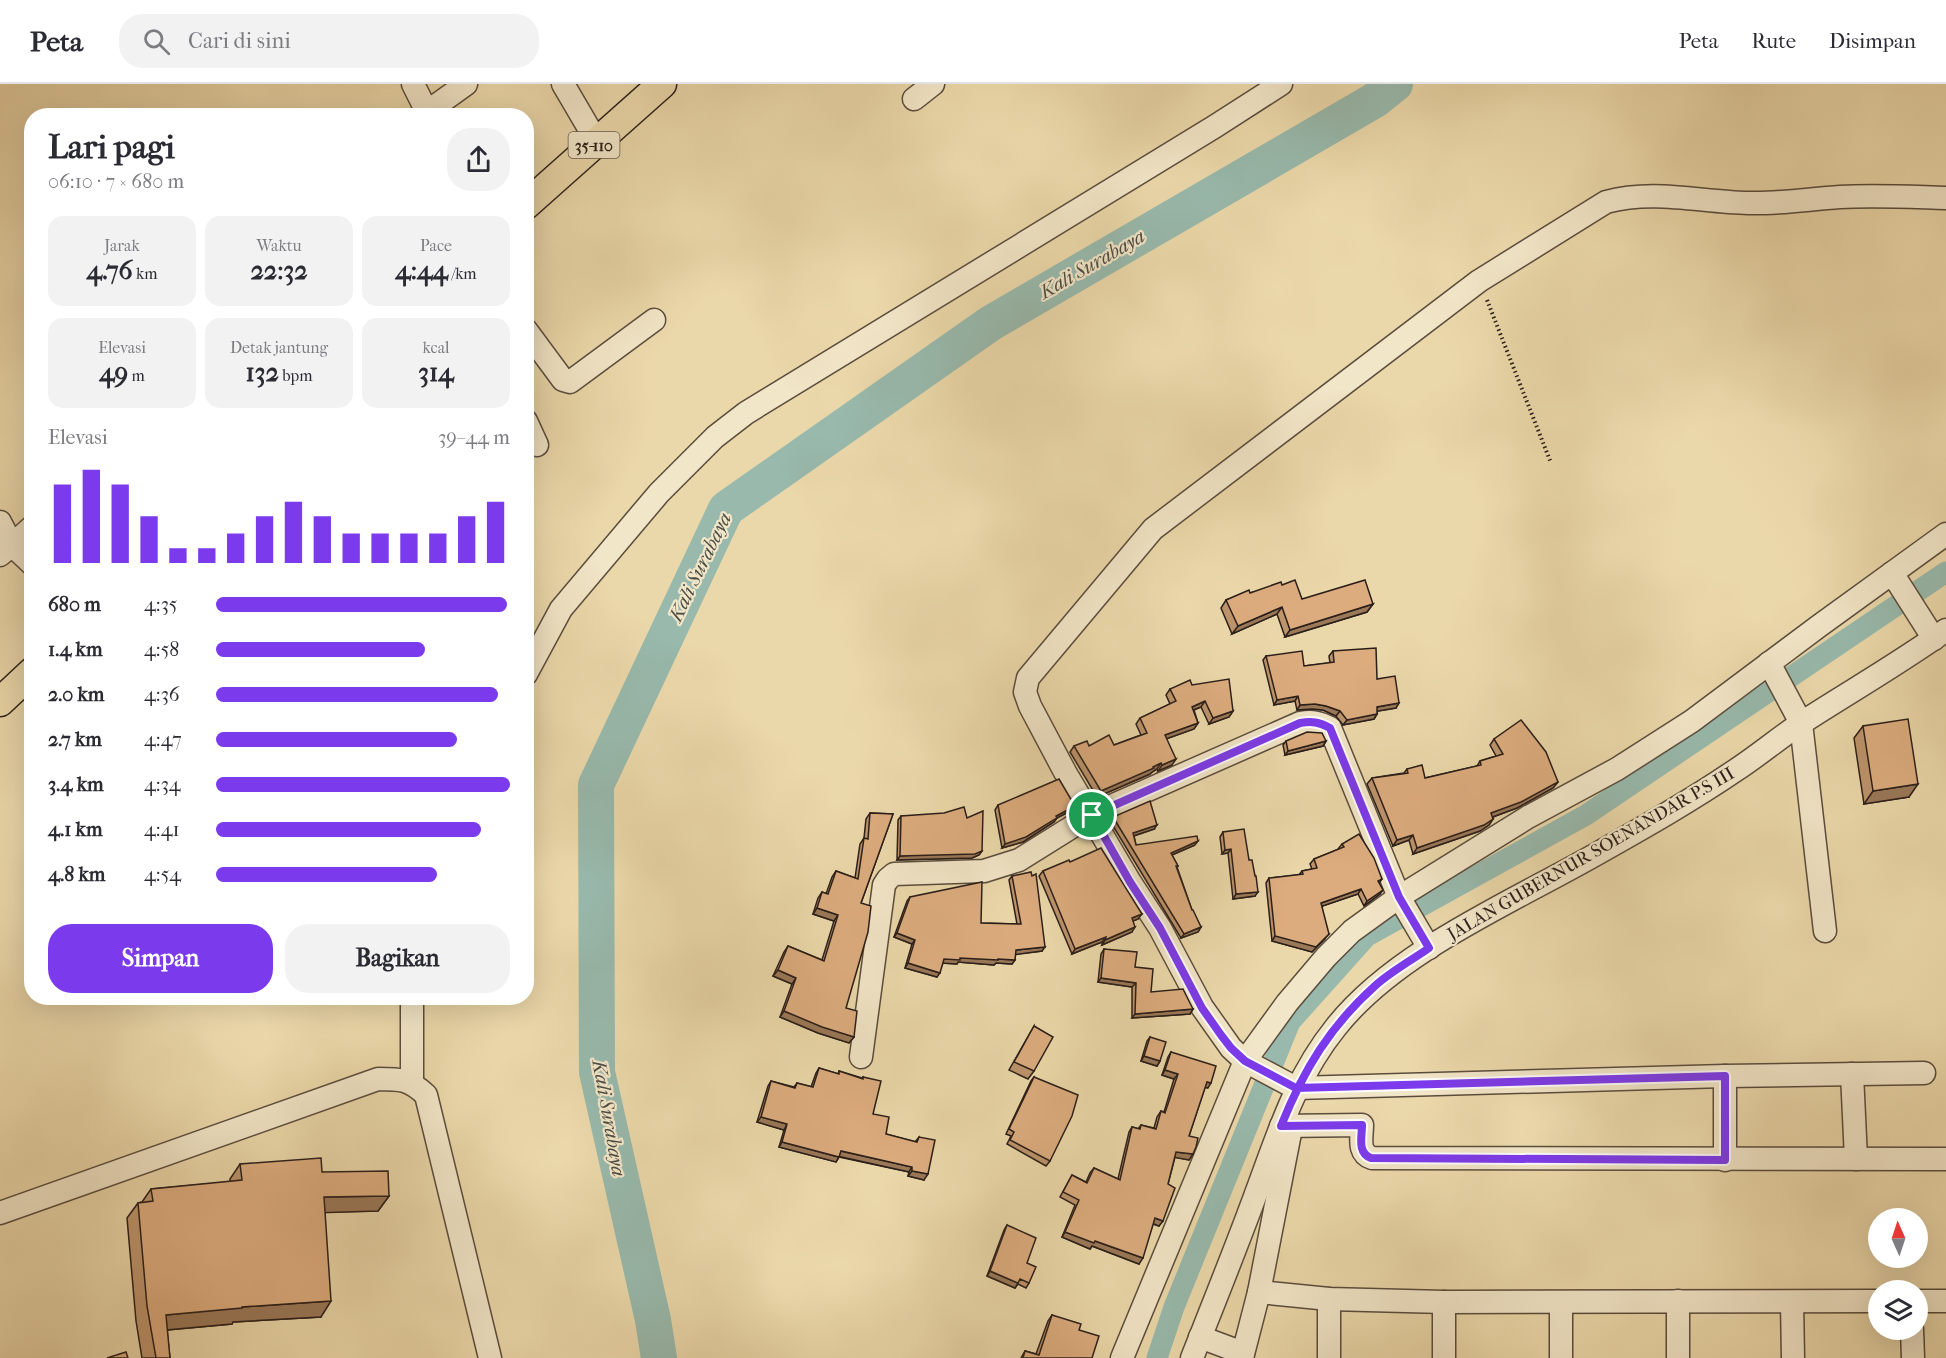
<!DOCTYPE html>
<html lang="id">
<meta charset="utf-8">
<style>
:root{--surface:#fff;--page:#f2f2f3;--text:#2b2b33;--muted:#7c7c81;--line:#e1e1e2;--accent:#7c3aed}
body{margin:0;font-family:"IM FELL French Canon",serif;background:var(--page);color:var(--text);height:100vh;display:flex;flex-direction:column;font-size:22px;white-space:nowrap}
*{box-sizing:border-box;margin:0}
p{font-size:20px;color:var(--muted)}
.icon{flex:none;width:33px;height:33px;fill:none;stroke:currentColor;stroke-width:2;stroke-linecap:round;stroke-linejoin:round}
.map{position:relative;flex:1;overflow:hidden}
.drawer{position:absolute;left:24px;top:24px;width:510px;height:897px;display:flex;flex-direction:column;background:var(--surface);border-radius:24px;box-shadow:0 6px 24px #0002}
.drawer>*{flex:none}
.needle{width:39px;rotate:357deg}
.buttons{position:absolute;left:1868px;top:1124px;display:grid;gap:12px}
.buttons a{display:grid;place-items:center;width:60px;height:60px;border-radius:50%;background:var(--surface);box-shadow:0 6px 24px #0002;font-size:30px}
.pin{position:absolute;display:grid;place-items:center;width:51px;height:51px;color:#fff;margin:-26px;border:3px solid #fff;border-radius:50%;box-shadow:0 2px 6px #0007}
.round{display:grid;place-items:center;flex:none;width:63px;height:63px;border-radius:24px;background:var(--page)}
.head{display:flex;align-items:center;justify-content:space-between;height:102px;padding:0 24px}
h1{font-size:33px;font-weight:700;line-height:45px}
.figures{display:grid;grid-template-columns:repeat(3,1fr);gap:9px;height:102px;padding:6px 24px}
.figures div{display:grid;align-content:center;border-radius:15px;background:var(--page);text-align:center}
.figures b{font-size:26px;font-weight:700}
.figures small{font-size:16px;font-weight:400}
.figures p{font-size:16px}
.chart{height:168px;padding:12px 24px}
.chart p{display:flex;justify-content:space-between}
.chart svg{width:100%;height:108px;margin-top:6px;stroke:var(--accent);stroke-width:6}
.primary-button{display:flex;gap:12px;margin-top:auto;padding:12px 24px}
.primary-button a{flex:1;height:69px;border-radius:24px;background:var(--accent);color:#fff;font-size:24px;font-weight:700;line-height:69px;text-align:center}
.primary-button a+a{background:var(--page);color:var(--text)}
ul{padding:0 24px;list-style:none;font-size:20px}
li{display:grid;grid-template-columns:96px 72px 1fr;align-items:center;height:45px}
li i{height:15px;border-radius:8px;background:var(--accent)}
header{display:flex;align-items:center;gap:36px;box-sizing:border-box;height:84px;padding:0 30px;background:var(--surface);border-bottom:2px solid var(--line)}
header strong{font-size:28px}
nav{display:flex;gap:33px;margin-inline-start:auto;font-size:21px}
.search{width:420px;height:54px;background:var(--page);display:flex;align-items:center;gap:15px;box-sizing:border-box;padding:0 21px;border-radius:24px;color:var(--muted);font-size:22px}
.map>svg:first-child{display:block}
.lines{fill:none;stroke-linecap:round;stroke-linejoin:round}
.canal{stroke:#98b9ac;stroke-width:21}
.river{stroke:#98b9ac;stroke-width:36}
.minor-casing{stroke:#5a4c3d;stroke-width:25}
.major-casing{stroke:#2a1e19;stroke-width:31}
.path{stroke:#2a1e19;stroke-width:4;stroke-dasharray:1.5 3;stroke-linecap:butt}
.minor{stroke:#f2e6c8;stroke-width:22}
.major{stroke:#ebd8aa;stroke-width:28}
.wall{fill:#bd946c;stroke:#2a1e19;stroke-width:1.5}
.shaded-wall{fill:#9a7858;stroke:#2a1e19;stroke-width:1.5}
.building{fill:#dcac7e;stroke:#2a1e19;stroke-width:1.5}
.route-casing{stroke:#fff;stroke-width:12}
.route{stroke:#7c3aed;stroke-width:8}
.labels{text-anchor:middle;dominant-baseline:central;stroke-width:4.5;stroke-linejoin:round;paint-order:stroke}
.shield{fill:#f2e6c8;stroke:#665a4e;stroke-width:1.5}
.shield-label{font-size:16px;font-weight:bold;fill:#2a1e19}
.street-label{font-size:18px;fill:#2a1e19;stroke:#f2e6c8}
.water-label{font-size:20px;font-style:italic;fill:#4b4c45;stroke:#f2e6c8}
</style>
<header>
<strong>Peta</strong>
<div class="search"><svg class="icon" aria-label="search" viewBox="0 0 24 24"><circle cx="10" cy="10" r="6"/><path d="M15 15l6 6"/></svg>Cari di sini</div>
<nav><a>Peta</a><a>Rute</a><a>Disimpan</a></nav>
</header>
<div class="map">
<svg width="1946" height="1274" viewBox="0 0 1946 1274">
<rect width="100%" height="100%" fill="#ebd8aa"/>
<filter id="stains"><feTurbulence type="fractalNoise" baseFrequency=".00333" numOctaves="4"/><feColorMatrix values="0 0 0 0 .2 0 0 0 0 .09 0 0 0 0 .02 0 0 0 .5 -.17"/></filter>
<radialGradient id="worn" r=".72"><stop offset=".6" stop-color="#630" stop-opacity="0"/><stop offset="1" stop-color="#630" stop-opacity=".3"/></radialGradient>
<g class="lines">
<polyline class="canal" points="1157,1274 1174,1223 1290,938 1367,852 1586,731 1946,488"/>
<polyline class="river" points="659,1274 653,1236 597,988 596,701 726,425 991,239 1375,16 1395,0"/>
<defs>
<g id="minor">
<polyline points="413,0 429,32"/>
<polyline points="563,0 597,58"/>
<polyline points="914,15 933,0"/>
<polyline points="427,28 466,0"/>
<polyline points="526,246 563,296 570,298 654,236"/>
<polyline points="526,337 537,361"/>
<polyline points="0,438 12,461 0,471"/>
<polyline points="32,443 12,461 32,480"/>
<polyline points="1892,489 1934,555"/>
<polyline points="1769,579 1801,639 1825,847"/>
<polyline points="526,590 561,525 659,409 715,353 746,329 1214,43 1281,0"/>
<polyline points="412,914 412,998"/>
<path d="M861,973L884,801L888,795L894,790L984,787L1019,776L1091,731L1300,639C1312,637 1319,638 1330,644L1399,813L1429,864"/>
<path d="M1924,989L1725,992L1296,1004L1245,977L1231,964L1202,923L1160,844L1130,798L1065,688L1030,622L1025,608L1028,594L1153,445L1479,197L1606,118C1654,105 1700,118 1748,119C1779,120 1809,115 1840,113C1875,111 1911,113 1946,114"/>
<polyline points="1852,990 1856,1075"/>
<polyline points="1725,992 1725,1076"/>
<path d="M1281,1042L1362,1041C1362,1053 1357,1069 1372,1074L1946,1075"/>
<path d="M0,1129L378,995C401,995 409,995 426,1011L490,1274"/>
<polyline points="1259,1208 1290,1049"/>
<polyline points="1678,1217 1678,1274"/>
<polyline points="1917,1217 1946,1217"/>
<polyline points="1444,1218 1444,1274"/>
<polyline points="1792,1218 1793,1274"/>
<polyline points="1912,1245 1913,1274"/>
<polyline points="1200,1253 1243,1269"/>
<polyline points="1122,1274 1245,977 1287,919 1326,873 1352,847 1399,813 1528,733 1617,685 1692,637 1819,542 1946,450"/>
<path d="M1192,1274C1213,1221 1234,1169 1254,1115C1277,1054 1294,995 1336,943C1397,866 1515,817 1600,768C1646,742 1692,716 1736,686C1759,671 1780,653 1803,638C1851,607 1900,579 1946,546"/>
<polyline points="1242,1274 1259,1208 1329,1215 1444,1218 1878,1217"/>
<polyline points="1329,1274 1329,1215"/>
<polyline points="1561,1274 1561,1219"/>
</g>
<g id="major">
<polyline points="526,121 662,0"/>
<polyline points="0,618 32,588"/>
</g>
</defs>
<use href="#minor" class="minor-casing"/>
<use href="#major" class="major-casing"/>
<polyline class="path" points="1487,216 1551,379"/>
<use href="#minor" class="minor"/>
<use href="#major" class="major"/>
</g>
<g class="wall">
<polygon points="1282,501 1302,515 1373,520 1367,528 1285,553 1277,530 1232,550 1221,524 1226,516 1250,509"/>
<polygon points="1333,567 1377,595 1396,624 1377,627 1377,630 1374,635 1343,641 1336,632 1323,626 1312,625 1297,626 1295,617 1274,621 1263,576 1266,572 1304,582 1330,579 1329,572"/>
<polygon points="1192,601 1233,627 1229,633 1209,640 1201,623 1194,626 1198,639 1194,645 1166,655 1172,681 1158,687 1157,685 1152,688 1150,690 1097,713 1070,668 1074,662 1114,661 1141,651 1136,640 1140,634 1170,620 1166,611 1170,605"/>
<polygon points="1863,642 1909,713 1864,720 1854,654"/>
<polygon points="1494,655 1558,698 1553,704 1517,724 1493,733 1493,735 1489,741 1480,747 1413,770 1409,756 1393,762 1367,700 1372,694 1404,689 1407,685 1425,694 1477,682 1480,677 1496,672 1490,661"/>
<polygon points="1286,657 1326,657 1323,662 1285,671 1283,661"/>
<polygon points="998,721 1075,722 1072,726 1057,734 1054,738 1023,758 1002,764 995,726"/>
<polygon points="870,729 893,730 861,819 846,924 854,953 849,959 818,949 780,933 792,900 773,892 784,868 788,862 822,876 834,837 813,830 818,814 822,808 826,810 832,793 836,787 855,794 860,760 864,754 866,735"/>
<polygon points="901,732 967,734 982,767 979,771 972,774 897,776 898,736"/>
<polygon points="1113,733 1154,745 1134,752 1136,761 1195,761 1172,771 1178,782 1177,783 1192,826 1201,843 1198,848 1181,854 1110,737"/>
<polygon points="1223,748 1249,776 1255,792 1255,812 1233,815 1228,769 1222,770 1220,753"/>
<polygon points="1342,760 1382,795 1379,799 1380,810 1364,822 1358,810 1322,822 1325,855 1312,868 1272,857 1266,799 1269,794 1299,791 1302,787 1312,785 1310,780 1314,775 1339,765 1338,765"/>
<polygon points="1070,778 1138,835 1133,837 1132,848 1102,861 1102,858 1072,870 1039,792 1043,787"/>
<polygon points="1012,792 1042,867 1015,870 1015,876 1012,880 996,879 994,881 958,878 957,880 943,879 937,893 905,884 912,860 894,853 907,817 910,813 981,839 1017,840 1009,796"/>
<polygon points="1104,865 1135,883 1151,908 1193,925 1190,930 1132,934 1132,903 1098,898 1101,870"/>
<polygon points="1034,942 1034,987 1028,995 1009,986"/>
<polygon points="1150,953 1160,977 1157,982 1141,977 1147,957"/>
<polygon points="1171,968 1208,1004 1205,1003 1189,1052 1193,1070 1189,1076 1175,1073 1168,1100 1159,1142 1153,1140 1139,1180 1092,1162 1090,1165 1062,1153 1075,1121 1060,1113 1072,1091 1086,1098 1090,1089 1094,1084 1118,1095 1129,1048 1132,1043 1138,1045 1141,1041 1154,1044 1157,1033 1161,1027 1164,1028 1174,995 1162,991 1168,973"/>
<polygon points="819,984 838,990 839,987 862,994 863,993 873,1030 886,1050 915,1058 919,1053 924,1096 908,1092 909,1088 839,1073 836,1078 779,1063 784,1046 757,1038 768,1002 771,997 794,1003 797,999 811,1003 816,989"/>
<polygon points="1034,993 1050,1077 1046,1082 1007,1060 1011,1052 1006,1050 1031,997"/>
<polygon points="240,1080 322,1088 389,1112 378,1127 325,1128 321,1233 233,1238 232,1240 167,1246 170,1274 142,1274 136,1237 127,1134 138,1119 142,1118 151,1105 230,1098 230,1095"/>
<polygon points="1007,1141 1027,1179 1029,1199 1026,1204 1018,1200 1015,1204 987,1192 1004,1146"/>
<polygon points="1052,1231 1079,1246 1092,1274 1021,1274 1025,1267 1036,1270 1048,1237"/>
</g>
<g class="shaded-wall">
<polygon points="1373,520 1367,528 1285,553 1290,546"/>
<polygon points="1282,523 1277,530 1232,550 1238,542"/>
<polygon points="1298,612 1295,617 1274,621 1277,616"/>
<polygon points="1205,617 1201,623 1188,628 1192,623"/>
<polygon points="1399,619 1396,624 1373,628 1377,623"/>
<polygon points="1315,620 1326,622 1340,627 1336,632 1323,626 1312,625 1297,626 1300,621"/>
<polygon points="1233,627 1229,633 1209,640 1213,634"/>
<polygon points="1377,630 1374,635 1343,641 1347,636"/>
<polygon points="1198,639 1194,645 1160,657 1165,651"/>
<polygon points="1326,657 1323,662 1285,671 1288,667"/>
<polygon points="1176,675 1172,681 1158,687 1162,681"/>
<polygon points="1161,679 1157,685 1152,688 1150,690 1097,713 1101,707"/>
<polygon points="1558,698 1553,704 1517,724 1487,735 1491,729"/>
<polygon points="1918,700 1909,713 1864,720 1873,707"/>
<polygon points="1075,722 1072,726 1057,734 1054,738 1023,758 1002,764 1005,760"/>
<polygon points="1493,735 1489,741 1480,747 1413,770 1417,764"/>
<polygon points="1157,741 1154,745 1130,753 1133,749"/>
<polygon points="1413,751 1409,756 1393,762 1397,756"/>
<polygon points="1198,757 1195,761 1167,773 1171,769"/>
<polygon points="1231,765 1228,769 1222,770 1225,766"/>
<polygon points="982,767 979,771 972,774 897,776 900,772"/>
<polygon points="1361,805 1358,810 1317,824 1321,819"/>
<polygon points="1383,806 1380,810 1364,822 1367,817"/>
<polygon points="1258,808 1255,812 1233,815 1236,810"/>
<polygon points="817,824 838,831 834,837 813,830"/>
<polygon points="1142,830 1138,835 1128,839 1132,834"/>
<polygon points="1135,843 1132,848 1102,861 1105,856"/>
<polygon points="1201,843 1198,848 1181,854 1184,850"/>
<polygon points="897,849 915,856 912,860 894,853"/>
<polygon points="1329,850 1312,868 1272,857 1275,852"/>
<polygon points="1106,853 1102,858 1072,870 1075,865"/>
<polygon points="1045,863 1042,867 1013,871 1016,866"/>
<polygon points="960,874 998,875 1015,876 1012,880 996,879 994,881 958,878 957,880 941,879 944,875"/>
<polygon points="908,879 940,889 937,893 905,884"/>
<polygon points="778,886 796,894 792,900 773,892"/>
<polygon points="1101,894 1136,899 1132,903 1098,898"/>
<polygon points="1193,925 1190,930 1132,934 1135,930"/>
<polygon points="784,927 854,953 849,959 818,949 780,933"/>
<polygon points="1144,972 1160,977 1157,982 1141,977"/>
<polygon points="1165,986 1178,990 1174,995 1162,991"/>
<polygon points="1207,998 1211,999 1208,1004 1203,1003"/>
<polygon points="761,1033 787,1040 784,1046 757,1038"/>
<polygon points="782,1058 839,1073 836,1078 779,1063"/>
<polygon points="841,1067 912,1083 909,1088 837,1072"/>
<polygon points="1176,1068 1193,1070 1189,1076 1172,1073"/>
<polygon points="912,1087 928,1090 924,1096 908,1092"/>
<polygon points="389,1112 378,1127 313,1129 324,1113"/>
<polygon points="1155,1134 1163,1137 1159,1142 1151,1139"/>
<polygon points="1065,1148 1095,1157 1143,1174 1139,1180 1092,1162 1090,1165 1062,1153"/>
<polygon points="990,1187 1018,1199 1015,1204 987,1192"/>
<polygon points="331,1217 321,1233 233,1238 232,1240 155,1247 166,1231 242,1223"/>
</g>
<g class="building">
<polygon points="1295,496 1302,515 1365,496 1373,520 1290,546 1282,523 1238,542 1226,516 1249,506 1250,509 1281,498 1282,501"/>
<polygon points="1376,564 1377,595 1395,592 1399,619 1377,623 1377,630 1347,636 1340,627 1326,622 1315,620 1300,621 1298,612 1277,616 1266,572 1302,567 1304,582 1334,578 1333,567"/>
<polygon points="1229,595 1233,627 1213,634 1205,617 1192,623 1198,639 1165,651 1176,675 1162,681 1161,679 1153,683 1154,684 1101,707 1074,662 1087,657 1089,662 1109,651 1114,661 1147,649 1140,634 1176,617 1170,605 1190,596 1192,601"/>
<polygon points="1908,635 1918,700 1873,707 1863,642"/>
<polygon points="1521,636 1546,668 1558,698 1521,718 1491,729 1493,735 1484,741 1417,764 1413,751 1397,756 1372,694 1408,689 1407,685 1422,681 1425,694 1481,681 1480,677 1503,670 1494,655"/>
<polygon points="1307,648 1322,649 1326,657 1288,667 1286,657"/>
<polygon points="1059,695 1075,722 1056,732 1057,734 1026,753 1005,760 998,721"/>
<polygon points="1150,717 1157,741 1133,749 1136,761 1197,752 1198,757 1171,769 1178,782 1176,782 1192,826 1193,826 1201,843 1184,850 1113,733"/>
<polygon points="964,723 967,734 983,727 982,767 975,770 900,772 901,732 944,729"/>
<polygon points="870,729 893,730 861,819 871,822 868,848 846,924 857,927 854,953 822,943 784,927 796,894 778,886 788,862 824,877 838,831 817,824 822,808 828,810 836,787 858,795 864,754 868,755"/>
<polygon points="1244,745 1249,776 1252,776 1255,792 1256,792 1258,808 1236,810 1231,765 1225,766 1223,748"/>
<polygon points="1359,750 1374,774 1382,795 1378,797 1383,806 1367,817 1361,805 1321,819 1329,850 1316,863 1275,852 1269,794 1303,790 1302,787 1317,784 1314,775 1344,763 1342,760"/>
<polygon points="1101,764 1142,830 1132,834 1135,843 1105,856 1106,853 1075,865 1043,787 1069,776 1070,778"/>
<polygon points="1031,788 1032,792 1036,790 1045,863 1016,866 1015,876 998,875 998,876 960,874 960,876 944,875 940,889 908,879 915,856 897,849 910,813 982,798 981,839 1021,840 1012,792"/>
<polygon points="1104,865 1137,868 1135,883 1153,885 1151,908 1183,905 1193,925 1135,930 1136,899 1101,894"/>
<polygon points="1034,942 1053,953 1034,987 1014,978"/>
<polygon points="1150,953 1166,958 1160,977 1144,972"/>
<polygon points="1171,968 1216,982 1211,999 1207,998 1189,1052 1198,1054 1196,1063 1193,1070 1176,1068 1168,1100 1175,1104 1163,1137 1155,1134 1143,1174 1095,1157 1094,1159 1065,1148 1079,1116 1063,1108 1072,1091 1087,1099 1094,1084 1120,1096 1132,1043 1140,1045 1141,1041 1156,1045 1161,1027 1165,1029 1178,990 1165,986"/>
<polygon points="819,984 839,990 839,987 863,995 863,993 881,997 873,1030 889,1033 886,1050 917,1058 919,1053 935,1056 928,1090 912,1087 912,1083 841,1067 839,1073 782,1058 787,1040 761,1033 771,997 795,1004 797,999 813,1003"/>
<polygon points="1034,993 1078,1011 1072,1032 1050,1077 1010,1056 1014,1048 1009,1045"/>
<polygon points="321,1074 322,1088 388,1087 389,1112 324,1113 331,1217 242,1223 242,1224 166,1231 170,1274 156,1274 147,1222 138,1119 153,1117 151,1105 242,1096 240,1080"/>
<polygon points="1007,1141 1036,1154 1027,1179 1036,1183 1029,1199 1020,1195 1018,1199 990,1187"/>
<polygon points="1052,1231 1081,1240 1079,1246 1099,1252 1092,1274 1023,1274 1025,1267 1039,1271"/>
<polygon points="126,1268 128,1274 107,1274"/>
</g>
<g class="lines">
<defs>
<path id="route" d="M1092,731L1130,798L1160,844L1202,924L1221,951L1231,964L1245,977L1296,1004L1725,992V1076L1371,1074C1357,1069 1362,1053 1362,1041L1281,1042C1304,985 1330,942 1376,901C1392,887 1412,876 1429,864L1399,813L1330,644C1319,638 1312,637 1300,639L1092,731"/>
</defs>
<use href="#route" class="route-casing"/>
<use href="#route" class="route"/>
</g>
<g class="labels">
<rect class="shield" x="568.5" y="48" width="51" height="26" rx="4.5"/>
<g class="shield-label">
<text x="594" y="61">35-110</text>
</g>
<g class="street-label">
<text transform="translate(1591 770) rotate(-30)">JALAN GUBERNUR SOENANDAR P.S III</text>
</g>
<g class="water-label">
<text transform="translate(1092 180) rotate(-30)">Kali Surabaya</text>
<text transform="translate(700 483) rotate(-64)">Kali Surabaya</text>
<text transform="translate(609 1034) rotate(80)">Kali Surabaya</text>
</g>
</g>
<rect width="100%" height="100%" filter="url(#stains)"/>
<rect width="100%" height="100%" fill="url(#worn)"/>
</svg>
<div class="buttons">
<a><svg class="needle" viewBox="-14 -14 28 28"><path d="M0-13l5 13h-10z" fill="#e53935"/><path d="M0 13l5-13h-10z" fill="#7c7c81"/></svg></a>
<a><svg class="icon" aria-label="layers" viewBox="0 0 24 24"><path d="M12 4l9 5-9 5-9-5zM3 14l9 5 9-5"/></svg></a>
</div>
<div class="pin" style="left:1092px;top:731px;background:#1e9e55"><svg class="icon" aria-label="arrive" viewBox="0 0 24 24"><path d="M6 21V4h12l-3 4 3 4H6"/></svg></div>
<section class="drawer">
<div class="head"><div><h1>Lari pagi</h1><p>06:10 · 7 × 680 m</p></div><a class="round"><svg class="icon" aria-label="share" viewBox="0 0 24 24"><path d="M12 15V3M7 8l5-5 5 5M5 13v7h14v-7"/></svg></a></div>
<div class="figures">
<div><p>Jarak</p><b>4.76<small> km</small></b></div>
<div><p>Waktu</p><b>22:32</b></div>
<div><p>Pace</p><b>4:44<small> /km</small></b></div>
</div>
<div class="figures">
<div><p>Elevasi</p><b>49<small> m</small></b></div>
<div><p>Detak jantung</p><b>132<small> bpm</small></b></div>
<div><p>kcal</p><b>314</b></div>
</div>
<div class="chart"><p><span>Elevasi</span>39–44 m</p>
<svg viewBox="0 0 160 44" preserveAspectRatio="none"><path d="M5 44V12M15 44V6M25 44V12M35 44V25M45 44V38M55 44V38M65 44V32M75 44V25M85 44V19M95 44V25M105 44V32M115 44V32M125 44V32M135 44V32M145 44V25M155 44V19"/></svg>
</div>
<ul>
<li><b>680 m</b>4:35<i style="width:99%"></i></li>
<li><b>1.4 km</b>4:58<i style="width:71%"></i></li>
<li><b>2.0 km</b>4:36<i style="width:96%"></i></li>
<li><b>2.7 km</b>4:47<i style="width:82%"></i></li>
<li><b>3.4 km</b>4:34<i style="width:100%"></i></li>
<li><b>4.1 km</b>4:41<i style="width:90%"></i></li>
<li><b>4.8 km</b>4:54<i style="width:75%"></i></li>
</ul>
<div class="primary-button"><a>Simpan</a><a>Bagikan</a></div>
</section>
</div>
